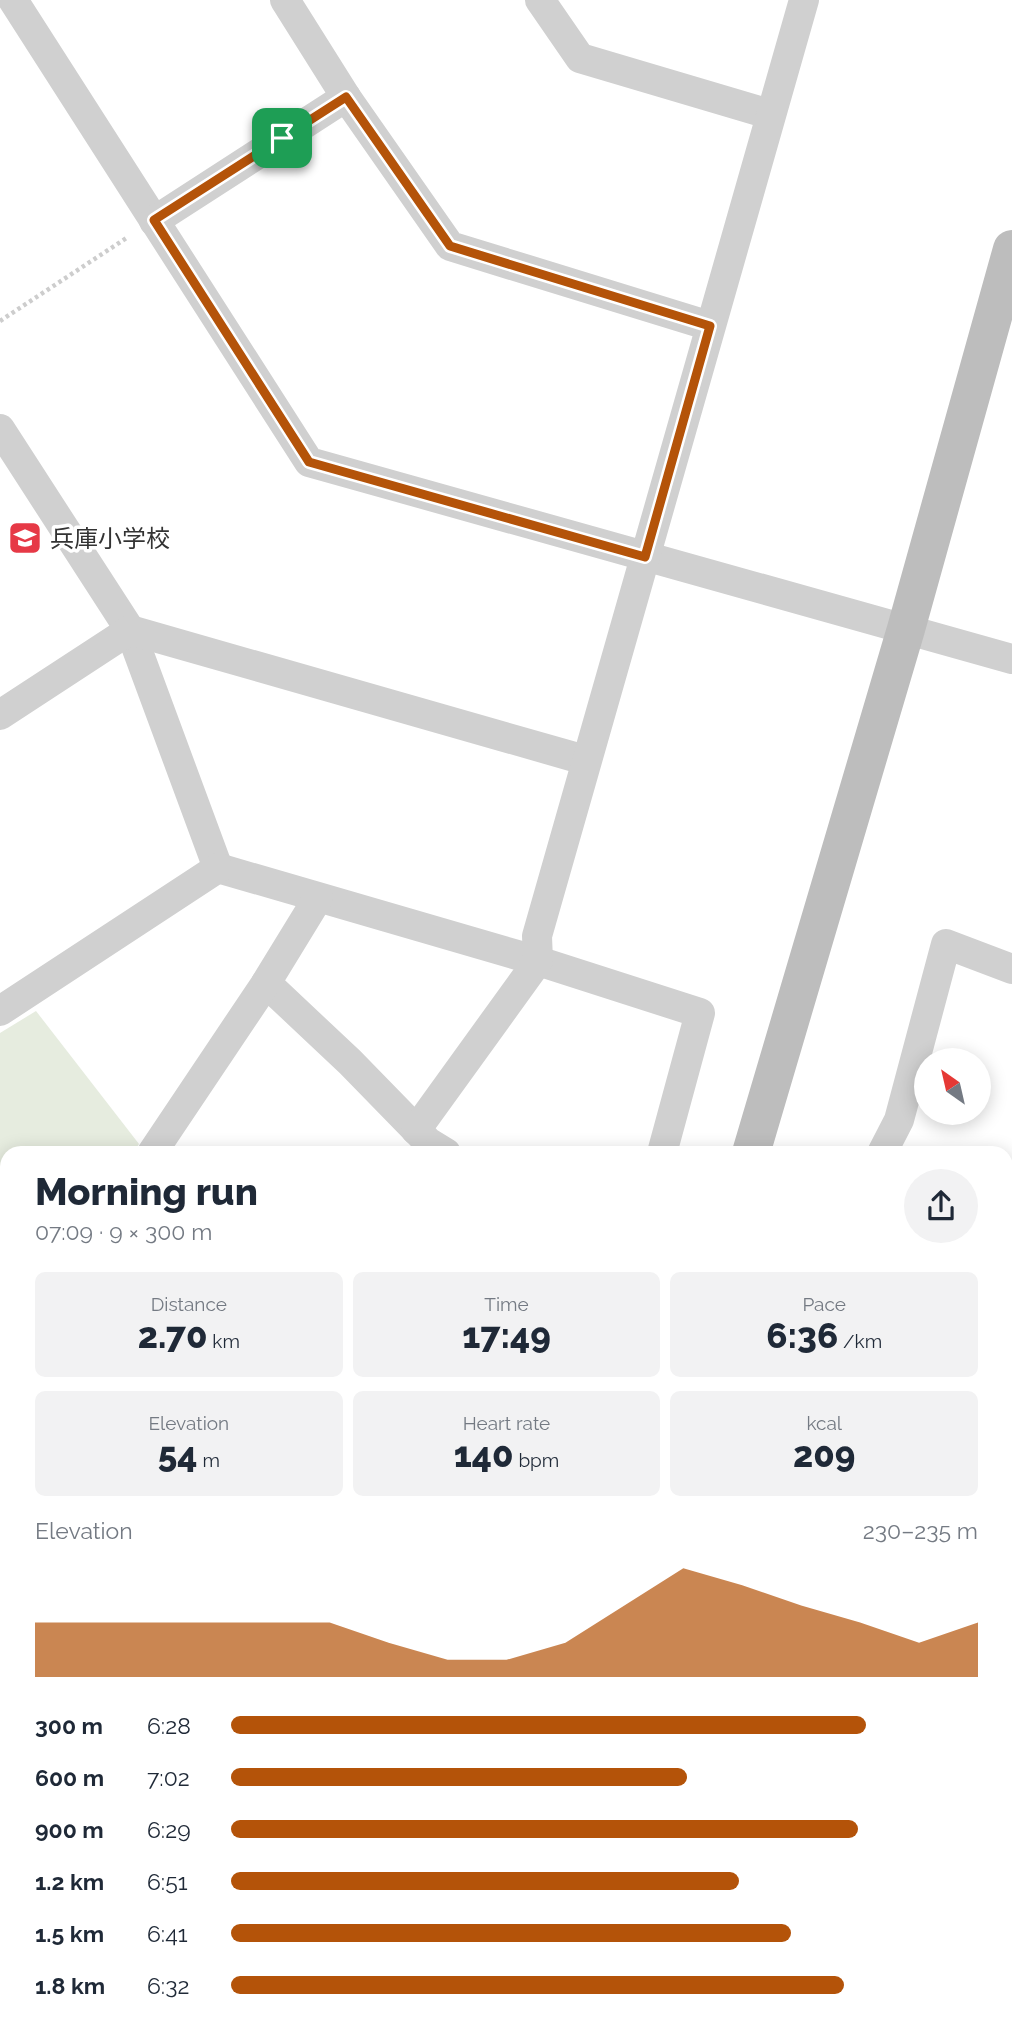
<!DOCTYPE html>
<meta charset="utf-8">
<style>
:root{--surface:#fff;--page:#f2f2f3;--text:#1f2937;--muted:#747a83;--accent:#b45309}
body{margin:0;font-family:Raleway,"Noto Sans JP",sans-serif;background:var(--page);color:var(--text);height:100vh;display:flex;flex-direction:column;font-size:26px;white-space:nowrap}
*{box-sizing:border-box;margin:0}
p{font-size:23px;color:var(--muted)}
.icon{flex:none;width:38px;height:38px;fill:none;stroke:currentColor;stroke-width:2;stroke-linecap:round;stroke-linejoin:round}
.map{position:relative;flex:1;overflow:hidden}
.panel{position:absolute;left:0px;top:1146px;width:1013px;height:884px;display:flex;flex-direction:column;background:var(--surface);border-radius:21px 21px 0 0;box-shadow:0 4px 18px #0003}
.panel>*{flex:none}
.needle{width:46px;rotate:326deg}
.controls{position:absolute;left:914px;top:1048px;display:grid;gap:14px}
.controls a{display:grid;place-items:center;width:77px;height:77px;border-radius:50%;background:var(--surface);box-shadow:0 4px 18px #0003;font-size:35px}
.pin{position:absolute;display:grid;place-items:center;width:60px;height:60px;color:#fff;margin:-30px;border-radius:14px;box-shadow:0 4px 10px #0006}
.round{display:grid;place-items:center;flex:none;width:74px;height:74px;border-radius:37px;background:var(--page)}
.summary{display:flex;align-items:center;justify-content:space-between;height:119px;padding:0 35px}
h1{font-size:38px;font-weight:800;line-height:52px}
.figures{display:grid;grid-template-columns:repeat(3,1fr);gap:10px;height:119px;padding:7px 35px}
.figures div{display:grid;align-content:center;border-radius:10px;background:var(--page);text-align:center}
.figures b{font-size:35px;font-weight:800}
.figures small{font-size:19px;font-weight:400}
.figures p{font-size:19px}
.chart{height:196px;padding:14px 35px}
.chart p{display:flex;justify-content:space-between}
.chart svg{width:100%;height:126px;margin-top:7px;fill:var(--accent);opacity:.7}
ul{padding:0 35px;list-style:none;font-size:23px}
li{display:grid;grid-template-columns:112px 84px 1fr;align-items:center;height:52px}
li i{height:18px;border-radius:9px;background:var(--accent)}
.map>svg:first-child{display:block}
.green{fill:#e6ecdf}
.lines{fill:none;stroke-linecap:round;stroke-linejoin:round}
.stream{stroke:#cfe2ee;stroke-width:10}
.building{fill:#1a1a1a}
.path{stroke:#cdcdcd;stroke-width:4.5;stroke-dasharray:3.5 3.5;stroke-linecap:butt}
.street{stroke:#d0d0d0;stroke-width:30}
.secondary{stroke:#bdbdbd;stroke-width:38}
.route-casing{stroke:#fff;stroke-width:14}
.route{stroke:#b45309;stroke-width:9}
.labels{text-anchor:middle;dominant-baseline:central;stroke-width:7;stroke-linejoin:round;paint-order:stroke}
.poi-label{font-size:24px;fill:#333;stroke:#fff;text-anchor:start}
</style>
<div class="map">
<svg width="1012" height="2029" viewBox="0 0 1012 2029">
<rect width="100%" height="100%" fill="#fff"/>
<polygon class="green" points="36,1011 139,1144 133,1153 7,1153 7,1279 0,1277 0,1033"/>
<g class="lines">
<g class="stream">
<polyline points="0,1800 7,1803"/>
<polyline points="0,2023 15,2029"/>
<polyline points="541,2023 547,2029"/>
<polyline points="97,2029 99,2023"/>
</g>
</g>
<g class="building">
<polygon points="1007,1535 1012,1535 1012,1565 1006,1560"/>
<polygon points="1006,1563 1012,1568 1012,1604 1006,1610"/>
<polygon points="1006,1663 1008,1667 1012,1665 1012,1712 1006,1715"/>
<polygon points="1012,1782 1012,1829 1006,1832 1006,1785"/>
<polygon points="1012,1971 1012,2000 1006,2003 1006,1974"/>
<polygon points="1012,2002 1012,2029 1001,2029 998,2023 1006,2023 1006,2005"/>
<polygon points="964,2023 989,2023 992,2029 952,2029"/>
</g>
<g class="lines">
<polyline class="path" points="0,321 128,237"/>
<g class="street">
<polyline points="13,0 309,462 1012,659"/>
<polyline points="285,0 346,97 450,246 710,326"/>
<polyline points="540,0 580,58 769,114"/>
<polyline points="154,221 346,97"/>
<polyline points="0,429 130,630 218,868"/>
<polyline points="0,715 130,630 585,760"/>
<polyline points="218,868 538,961 700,1013 662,1153"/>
<polyline points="266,983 350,1062 428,1142 446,1153"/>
<polyline points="0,1011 218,868"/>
<polyline points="416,1130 538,961 537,936 804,0"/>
<polyline points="152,1153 266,983 318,898"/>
<polyline points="882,1153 899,1120 946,944 1012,969"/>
<polyline points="0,1294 7,1296"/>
<polyline points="0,1441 7,1423"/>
<polyline points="1006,1481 1012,1470"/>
<polyline points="1006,1761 1012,1758"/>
<polyline points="1006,1960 1012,1957"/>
<polyline points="868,2029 880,2023"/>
</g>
<g class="secondary">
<polyline points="751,1153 906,629 1012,249"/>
<polyline points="0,1530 7,1533"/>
</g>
</g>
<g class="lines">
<defs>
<polygon id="route" points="346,97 450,246 710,326 645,557 309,462 154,220"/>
</defs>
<use href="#route" class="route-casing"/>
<use href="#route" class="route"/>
</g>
<defs>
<symbol id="school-square" viewBox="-11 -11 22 22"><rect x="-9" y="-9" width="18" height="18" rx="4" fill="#e63946" stroke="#fff"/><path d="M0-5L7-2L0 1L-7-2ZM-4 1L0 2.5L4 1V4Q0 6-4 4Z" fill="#fff"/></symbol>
</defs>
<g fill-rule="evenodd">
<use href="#school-square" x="6" y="519" width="38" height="38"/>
</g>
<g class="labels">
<g class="poi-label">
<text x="50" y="538">兵庫小学校</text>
</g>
</g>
</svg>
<div class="controls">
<a><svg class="needle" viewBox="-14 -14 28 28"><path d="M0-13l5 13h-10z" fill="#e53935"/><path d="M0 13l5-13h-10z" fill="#747a83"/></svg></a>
</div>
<div class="pin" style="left:282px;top:138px;background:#1e9e55"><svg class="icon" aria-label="arrive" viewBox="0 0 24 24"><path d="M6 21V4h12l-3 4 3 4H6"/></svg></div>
<section class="panel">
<div class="summary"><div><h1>Morning run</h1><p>07:09 · 9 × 300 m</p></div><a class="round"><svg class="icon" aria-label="share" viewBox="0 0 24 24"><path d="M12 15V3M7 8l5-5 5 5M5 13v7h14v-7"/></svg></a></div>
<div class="figures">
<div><p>Distance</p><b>2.70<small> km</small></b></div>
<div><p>Time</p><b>17:49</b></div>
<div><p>Pace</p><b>6:36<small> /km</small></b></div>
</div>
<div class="figures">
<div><p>Elevation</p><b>54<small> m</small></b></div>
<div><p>Heart rate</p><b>140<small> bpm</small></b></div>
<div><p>kcal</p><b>209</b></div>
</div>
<div class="chart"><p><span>Elevation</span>230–235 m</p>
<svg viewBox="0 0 160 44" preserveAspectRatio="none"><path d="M0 44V25L10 25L20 25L30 25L40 25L50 25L60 32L70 38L80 38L90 32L100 19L110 6L120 12L130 19L140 25L150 32L160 25V44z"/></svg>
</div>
<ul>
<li><b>300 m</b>6:28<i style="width:85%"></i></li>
<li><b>600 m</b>7:02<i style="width:61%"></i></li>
<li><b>900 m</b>6:29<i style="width:84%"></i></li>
<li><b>1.2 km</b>6:51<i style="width:68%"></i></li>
<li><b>1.5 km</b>6:41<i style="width:75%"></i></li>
<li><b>1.8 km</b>6:32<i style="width:82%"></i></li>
</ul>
</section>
</div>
